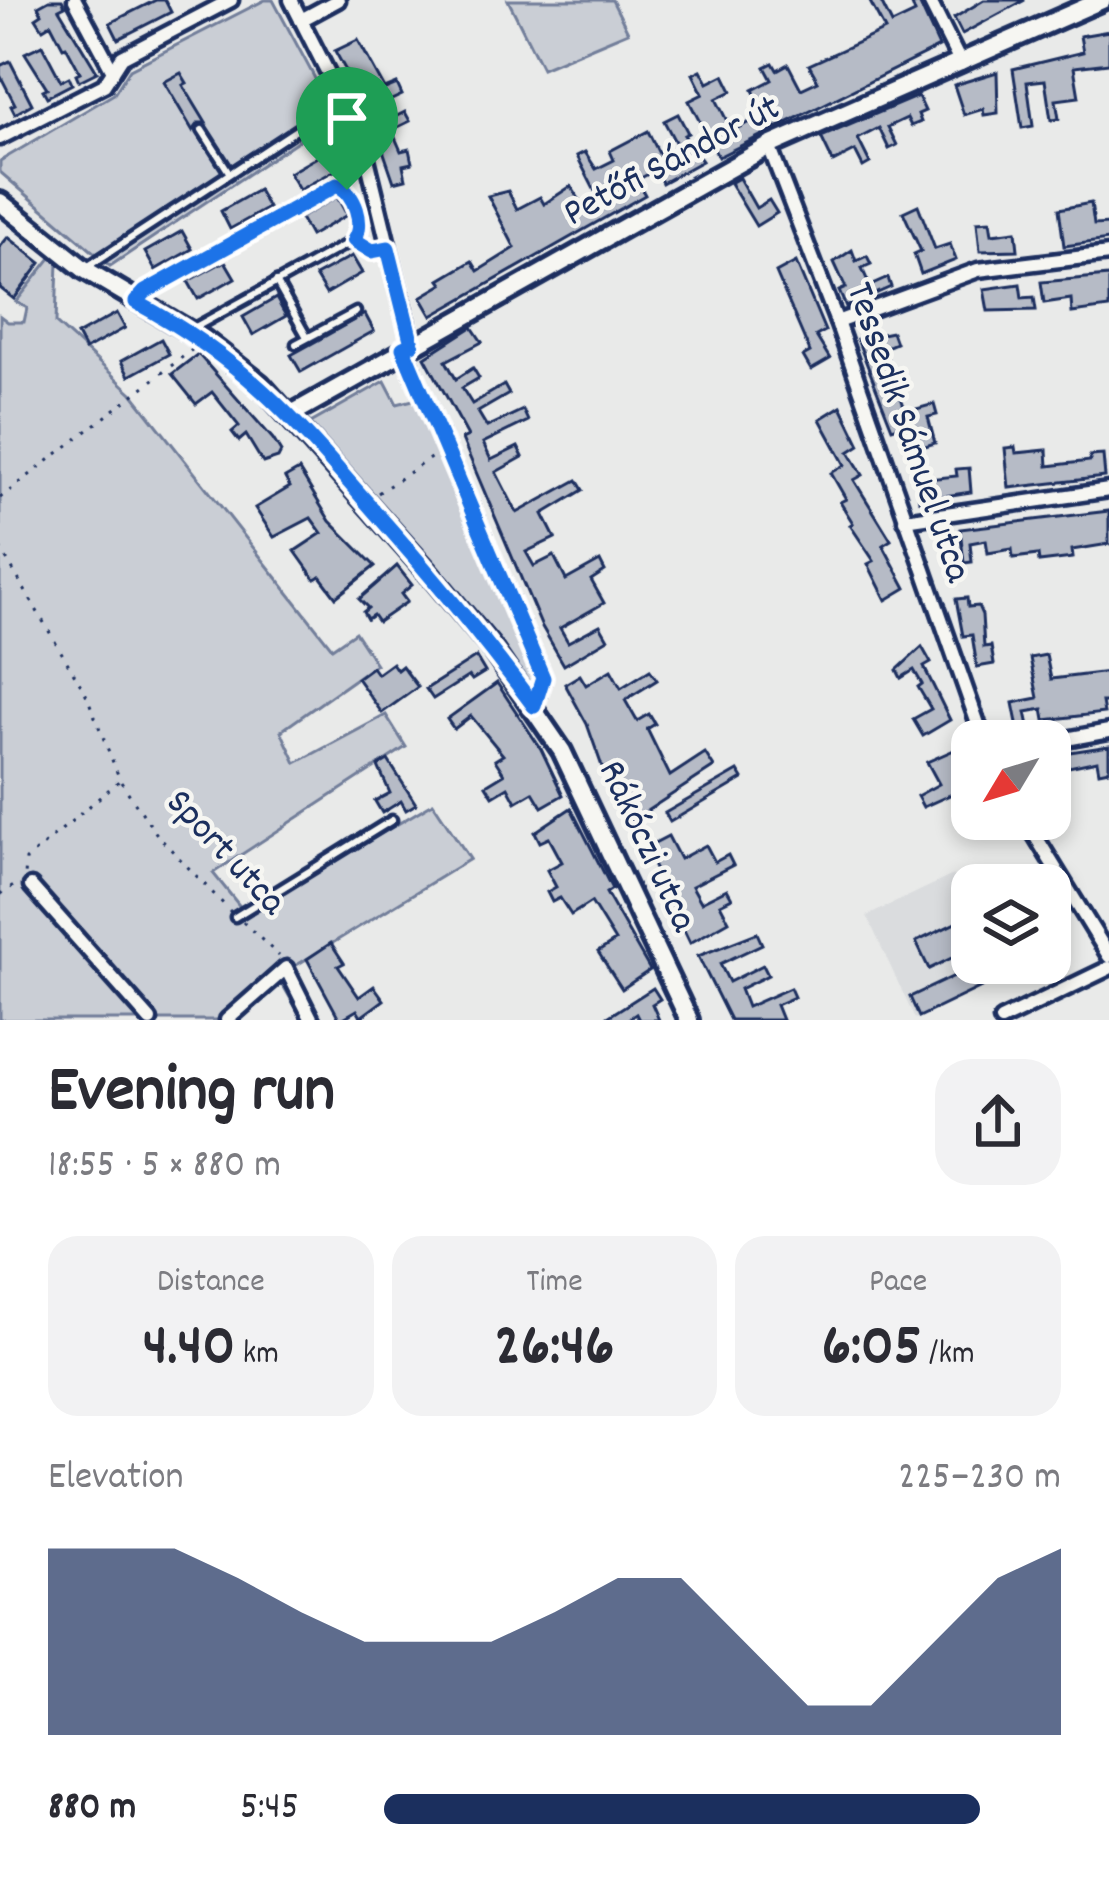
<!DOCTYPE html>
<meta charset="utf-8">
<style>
:root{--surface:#fff;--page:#f2f2f3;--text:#2b2b33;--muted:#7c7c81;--accent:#1b2f5e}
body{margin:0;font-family:Dekko,sans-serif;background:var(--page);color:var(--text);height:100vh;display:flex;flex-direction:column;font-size:45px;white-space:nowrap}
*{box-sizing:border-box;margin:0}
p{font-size:39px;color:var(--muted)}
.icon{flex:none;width:66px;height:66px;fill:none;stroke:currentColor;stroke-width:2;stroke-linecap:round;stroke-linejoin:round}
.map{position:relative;height:1020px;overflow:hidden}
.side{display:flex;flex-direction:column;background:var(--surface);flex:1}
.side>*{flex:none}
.needle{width:78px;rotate:232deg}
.tools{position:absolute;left:951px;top:720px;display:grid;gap:24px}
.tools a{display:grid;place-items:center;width:120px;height:120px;border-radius:24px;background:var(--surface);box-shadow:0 6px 18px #0003;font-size:60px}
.pin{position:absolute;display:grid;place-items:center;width:102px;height:102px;color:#fff;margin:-123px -51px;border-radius:50% 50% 50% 0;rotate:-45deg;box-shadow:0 0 12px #0007}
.pin .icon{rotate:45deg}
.round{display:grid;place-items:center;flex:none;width:126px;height:126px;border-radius:36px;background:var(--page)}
.summary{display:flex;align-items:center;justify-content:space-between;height:204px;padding:0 48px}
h1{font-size:66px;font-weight:700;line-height:90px}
.figures{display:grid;grid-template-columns:repeat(3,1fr);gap:18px;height:204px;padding:12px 48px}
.figures div{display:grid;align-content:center;border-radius:30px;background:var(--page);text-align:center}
.figures b{font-size:60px;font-weight:700}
.figures small{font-size:33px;font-weight:400}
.figures p{font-size:33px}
.chart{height:336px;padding:24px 48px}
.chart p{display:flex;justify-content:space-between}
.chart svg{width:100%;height:216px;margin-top:12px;fill:var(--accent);opacity:.7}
ul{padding:0 48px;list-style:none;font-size:39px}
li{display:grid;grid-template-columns:192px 144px 1fr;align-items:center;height:90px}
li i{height:30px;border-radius:15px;background:var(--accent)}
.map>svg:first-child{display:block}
.built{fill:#dadcde}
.green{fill:#caced5;stroke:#727e9a;stroke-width:3}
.building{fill:#b6bbc6;stroke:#1b2f5e;stroke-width:3}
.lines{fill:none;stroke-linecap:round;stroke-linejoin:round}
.service-casing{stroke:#1b2f5e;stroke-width:15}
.minor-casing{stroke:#1b2f5e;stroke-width:21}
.secondary-casing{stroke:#1b2f5e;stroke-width:26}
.path{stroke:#1b2f5e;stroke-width:3;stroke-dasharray:3 9;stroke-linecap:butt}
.service{stroke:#f6f6f2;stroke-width:6}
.minor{stroke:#f6f6f2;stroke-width:12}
.secondary{stroke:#f6f6f2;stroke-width:16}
.route-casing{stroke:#fff;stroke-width:24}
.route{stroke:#1a73e8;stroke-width:15}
.labels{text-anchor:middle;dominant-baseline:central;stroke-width:9;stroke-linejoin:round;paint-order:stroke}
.street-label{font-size:39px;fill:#1b2f5e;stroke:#f6f6f2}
</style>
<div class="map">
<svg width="1109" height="1020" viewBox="0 0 1109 1020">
<rect width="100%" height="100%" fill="#e9eae9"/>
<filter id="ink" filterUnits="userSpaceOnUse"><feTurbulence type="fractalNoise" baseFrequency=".00833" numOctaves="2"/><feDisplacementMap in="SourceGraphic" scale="24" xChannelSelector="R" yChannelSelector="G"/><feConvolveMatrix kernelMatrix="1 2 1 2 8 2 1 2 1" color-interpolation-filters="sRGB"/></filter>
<g filter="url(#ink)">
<polygon class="built" points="953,875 972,911 972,963 1034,963 915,1019 867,916"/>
<g class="green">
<polygon points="265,0 273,0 335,116 110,266 0,172 0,161 114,94 130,69"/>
<polygon points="508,0 612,0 628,32 542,68"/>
<polygon points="51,258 58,261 56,323 132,393 332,648 355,632 376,664 281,731 296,763 386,715 406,747 213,873 246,914 433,803 470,859 295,966 321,1020 303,1020 281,982 237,1020 0,1020 0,316 8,322 24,322 27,308 16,302"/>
<polygon points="385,381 397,404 417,399 535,674 529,688 494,639 309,424"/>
</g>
<g class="building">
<polygon points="49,0 62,0 65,6 59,9 97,72 79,81 76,74 80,72 66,46 63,47 51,24 43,29 36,18 42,14 38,6"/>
<polygon points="156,0 165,0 171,12 118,39 110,23"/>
<polygon points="869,0 880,0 892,24 915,13 912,5 919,3 939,47 718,157 689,101 703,94 693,74 701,70 708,83 724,75 732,91 716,99 732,131 765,114 753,90 772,80 765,67 773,63 777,70 788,64 801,89 818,81 809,65 885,30"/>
<polygon points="984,0 1025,0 962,34 954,18"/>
<polygon points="1109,31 1109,63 1074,67 1079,97 1056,100 1059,119 1051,120 1045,80 1027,82 1033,126 1022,128 1013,69 1083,52 1080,36"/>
<polygon points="358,40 385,89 397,84 402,95 368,111 335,51"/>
<polygon points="42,45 61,81 69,77 72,84 47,97 43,90 47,88 25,53"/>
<polygon points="10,61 32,104 15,114 11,106 15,104 0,75 0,66"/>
<polygon points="997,72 998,113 984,115 983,109 964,115 954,85"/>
<polygon points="181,73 187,83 183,85 206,123 199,123 193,131 164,82"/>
<polygon points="918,96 925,111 918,114 921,122 911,126 907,118 888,127 897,145 889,149 879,128 858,139 870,163 863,167 855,151 833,162 821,137"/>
<polygon points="405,112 410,121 396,128 394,135 401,151 409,149 412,163 403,165 406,179 394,182 375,127"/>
<polygon points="678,114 688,133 684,135 702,161 662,183 656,170 637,180 645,195 432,316 421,297 443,284 440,280 472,261 478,271 515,248 488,196 508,191 517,209 540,197 544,204 571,186 584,207 599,199 577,156 585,152 596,169 614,160 610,151 648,131 663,162 681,153 664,121"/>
<polygon points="326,152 336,170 299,190 289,173"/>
<polygon points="739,178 756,208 769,200 777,213 756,226 730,183"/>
<polygon points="258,190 268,208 230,229 221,211"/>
<polygon points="337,197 347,215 310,236 300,218"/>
<polygon points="1091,203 1094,225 1109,224 1109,240 1064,246 1059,209"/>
<polygon points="918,205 935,249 950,244 956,260 921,274 914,254 921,251 903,212"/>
<polygon points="990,221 992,234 1016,231 1018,250 980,251 977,222"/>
<polygon points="182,231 192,249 155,270 145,252"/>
<polygon points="8,237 41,263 14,299 0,288 0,247"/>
<polygon points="852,250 856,261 867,256 871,264 862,268 870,286 888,278 891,287 846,307 839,291 846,288 834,262"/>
<polygon points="352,256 362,273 326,294 315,276"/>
<polygon points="225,261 235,278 198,299 188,281"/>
<polygon points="796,262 825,331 816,336 830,359 811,370 803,356 810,352 776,273"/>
<polygon points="1109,276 1109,308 1072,313 1071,299 1044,303 1041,282"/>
<polygon points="1020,284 1022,298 1034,297 1036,310 988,311 984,289"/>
<polygon points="276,298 286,316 253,335 243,317"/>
<polygon points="117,313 125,328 85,350 77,335"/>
<polygon points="365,314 374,331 301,372 291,355"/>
<polygon points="472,327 482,342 446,361 456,379 473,368 479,378 462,388 472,404 504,385 509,394 478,412 487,427 523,410 528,421 483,443 491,460 518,447 523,457 496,472 517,513 577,480 583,490 543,514 555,538 526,552 534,566 554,556 566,580 600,561 605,571 591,580 604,603 560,628 568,642 600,625 608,639 564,665 541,625 462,439 468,436 425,357"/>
<polygon points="892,332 896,343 884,348 906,412 934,404 937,415 928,417 935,443 909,451 902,425 892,428 857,339"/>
<polygon points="161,339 169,354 129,376 121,361"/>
<polygon points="198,354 273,439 281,452 278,458 263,463 246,435 239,441 232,432 239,426 212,392 196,404 172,374"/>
<polygon points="841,406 860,445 849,452 863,475 854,480 891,540 883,545 906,588 886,600 868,564 874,561 850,525 853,523 840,502 846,499 831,473 845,465 820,419"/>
<polygon points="1015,447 1016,453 1047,450 1048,466 1090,461 1090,456 1103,455 1105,477 1009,488 1005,448"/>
<polygon points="969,468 971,492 919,500 917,480 957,476 956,469"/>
<polygon points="299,470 330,521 375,566 336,597 320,576 315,579 295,551 322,533 311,518 274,537 255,508 290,487 285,478"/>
<polygon points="1109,511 1109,544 1072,550 1073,558 1039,562 1038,555 1013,558 1012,549 988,553 986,540 970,543 972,562 964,563 960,529"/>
<polygon points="397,566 412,585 401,594 407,602 378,622 373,615 367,619 363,612 368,608 359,599"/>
<polygon points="967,598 968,607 978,606 982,615 984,647 991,646 994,664 977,667 972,635 963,636 956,599"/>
<polygon points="922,647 931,663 924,667 950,720 923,736 913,719 931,709 918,687 922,684 914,670 901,678 897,670"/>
<polygon points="1046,655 1051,679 1109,672 1109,702 1102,702 1104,713 1045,720 1043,709 1026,712 1029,726 1018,728 1013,703 1038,698 1030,658"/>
<polygon points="476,657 485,672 472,680 469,676 433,699 426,689"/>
<polygon points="392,663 397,670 402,666 418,687 382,713 357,678 372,667 377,674"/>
<polygon points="611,670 621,688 650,670 657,680 625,700 637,721 649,714 655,724 647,729 670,776 705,753 714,767 630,822 610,789 587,724 565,684 580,675 586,685"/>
<polygon points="497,683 541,749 563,795 542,807 533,792 516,802 508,787 493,796 486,785 504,774 495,760 503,755 471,716 454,729 447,719"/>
<polygon points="963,746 972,785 923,807 917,796 939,784 927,762"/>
<polygon points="1109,746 1109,770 1099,772 1097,761 1050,771 1050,755"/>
<polygon points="388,760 416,804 406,810 401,801 382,813 375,801 390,793 378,766"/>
<polygon points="738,771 743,779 670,822 665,813"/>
<polygon points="571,808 612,889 606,893 650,970 622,989 598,952 615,941 591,902 571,915 560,898 552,902 547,892 556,887 547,870 562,862 549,838 540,842 535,832"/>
<polygon points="668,836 680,859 706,845 715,862 728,855 733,865 692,886 701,902 727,889 732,898 720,904 729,921 690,943 645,848"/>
<polygon points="966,918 972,929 972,963 1031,963 919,1017 910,997 969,969 962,953 929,969 916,942"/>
<polygon points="757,933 762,944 720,964 729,982 763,965 768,975 740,989 747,1007 790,988 794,997 776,1005 782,1020 730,1020 698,956"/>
<polygon points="331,943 344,963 338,966 359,997 374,986 384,1000 361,1017 357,1010 340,1020 307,959"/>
<polygon points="653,988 660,999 652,1004 659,1020 639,1020 636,1014 627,1020 603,1020"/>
</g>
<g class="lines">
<defs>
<g id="service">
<polyline points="202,130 229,172"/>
<polyline points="87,267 342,100"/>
<polyline points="276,282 307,337"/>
<polyline points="140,298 327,187 347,190 360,227 354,240 192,329"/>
<polyline points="296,344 356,312"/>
<polyline points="235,917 392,820"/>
</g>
<g id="minor">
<polyline points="75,0 113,71"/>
<polyline points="291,0 363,142 412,343"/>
<polyline points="929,0 961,64"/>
<polyline points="301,20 338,0"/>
<polyline points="0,138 104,85 122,57 231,0"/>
<polyline points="769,146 837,322 984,741"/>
<polyline points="837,322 978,270 1109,254"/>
<polyline points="403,348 543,678 534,706"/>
<polyline points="905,520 1109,490"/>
<polyline points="1050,742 1109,731"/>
<polyline points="1025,819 1109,956"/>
<polyline points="31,886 150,1020"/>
<polyline points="227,1020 286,968 312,1020"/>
<polyline points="1001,1020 1109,968"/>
</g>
<g id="secondary">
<polyline points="0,202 84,269 204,340 260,384 428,572 490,646 562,751 689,1020"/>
<polyline points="290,415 769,146 1102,0"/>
</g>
</defs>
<use href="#service" class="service-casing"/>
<use href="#minor" class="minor-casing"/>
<use href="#secondary" class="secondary-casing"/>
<g class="path">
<polyline points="378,493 435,455"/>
<polyline points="0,498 193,349"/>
<polyline points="0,548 86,694 120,780 26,860 25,877"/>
<polyline points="121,782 158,836 231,912"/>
<polyline points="0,894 19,883"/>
<polyline points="243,922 279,956"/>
</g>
<use href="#service" class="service"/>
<use href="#minor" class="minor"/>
<use href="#secondary" class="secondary"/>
</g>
</g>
<g class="lines" filter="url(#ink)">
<defs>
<path id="route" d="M337,185C355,193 365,224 354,240L372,251L388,248L412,344L403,348L543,678L534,706C484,639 431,575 376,513C295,420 247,362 136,302L145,292Z"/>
</defs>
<use href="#route" class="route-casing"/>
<use href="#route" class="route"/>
</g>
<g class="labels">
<g class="street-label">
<text transform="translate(673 163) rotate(-28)">Petőfi Sándor út</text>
<text transform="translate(906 433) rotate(71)">Tessedik Sámuel utca</text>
<text transform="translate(645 847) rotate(65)">Rákóczi utca</text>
<text transform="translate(224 854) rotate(47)">Sport utca</text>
</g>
</g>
</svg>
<div class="tools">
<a><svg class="needle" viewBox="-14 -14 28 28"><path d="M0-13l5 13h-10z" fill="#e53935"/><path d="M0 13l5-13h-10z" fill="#7c7c81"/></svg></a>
<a><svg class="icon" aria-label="layers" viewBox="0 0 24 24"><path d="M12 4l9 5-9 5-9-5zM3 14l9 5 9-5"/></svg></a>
</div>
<div class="pin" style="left:347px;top:190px;background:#1e9e55"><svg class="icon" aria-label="arrive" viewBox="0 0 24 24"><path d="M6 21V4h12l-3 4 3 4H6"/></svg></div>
</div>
<section class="side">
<div class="summary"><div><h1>Evening run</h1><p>18:55 · 5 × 880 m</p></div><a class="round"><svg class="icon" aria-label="share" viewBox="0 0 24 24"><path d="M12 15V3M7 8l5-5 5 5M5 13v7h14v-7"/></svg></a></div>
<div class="figures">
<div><p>Distance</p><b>4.40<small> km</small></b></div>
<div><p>Time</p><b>26:46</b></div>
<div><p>Pace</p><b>6:05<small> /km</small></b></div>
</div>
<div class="chart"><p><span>Elevation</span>225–230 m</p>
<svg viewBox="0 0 160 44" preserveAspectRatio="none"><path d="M0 44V6L10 6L20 6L30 12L40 19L50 25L60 25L70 25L80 19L90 12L100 12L110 25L120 38L130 38L140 25L150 12L160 6V44z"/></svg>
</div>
<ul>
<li><b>880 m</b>5:45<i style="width:88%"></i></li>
</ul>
</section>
